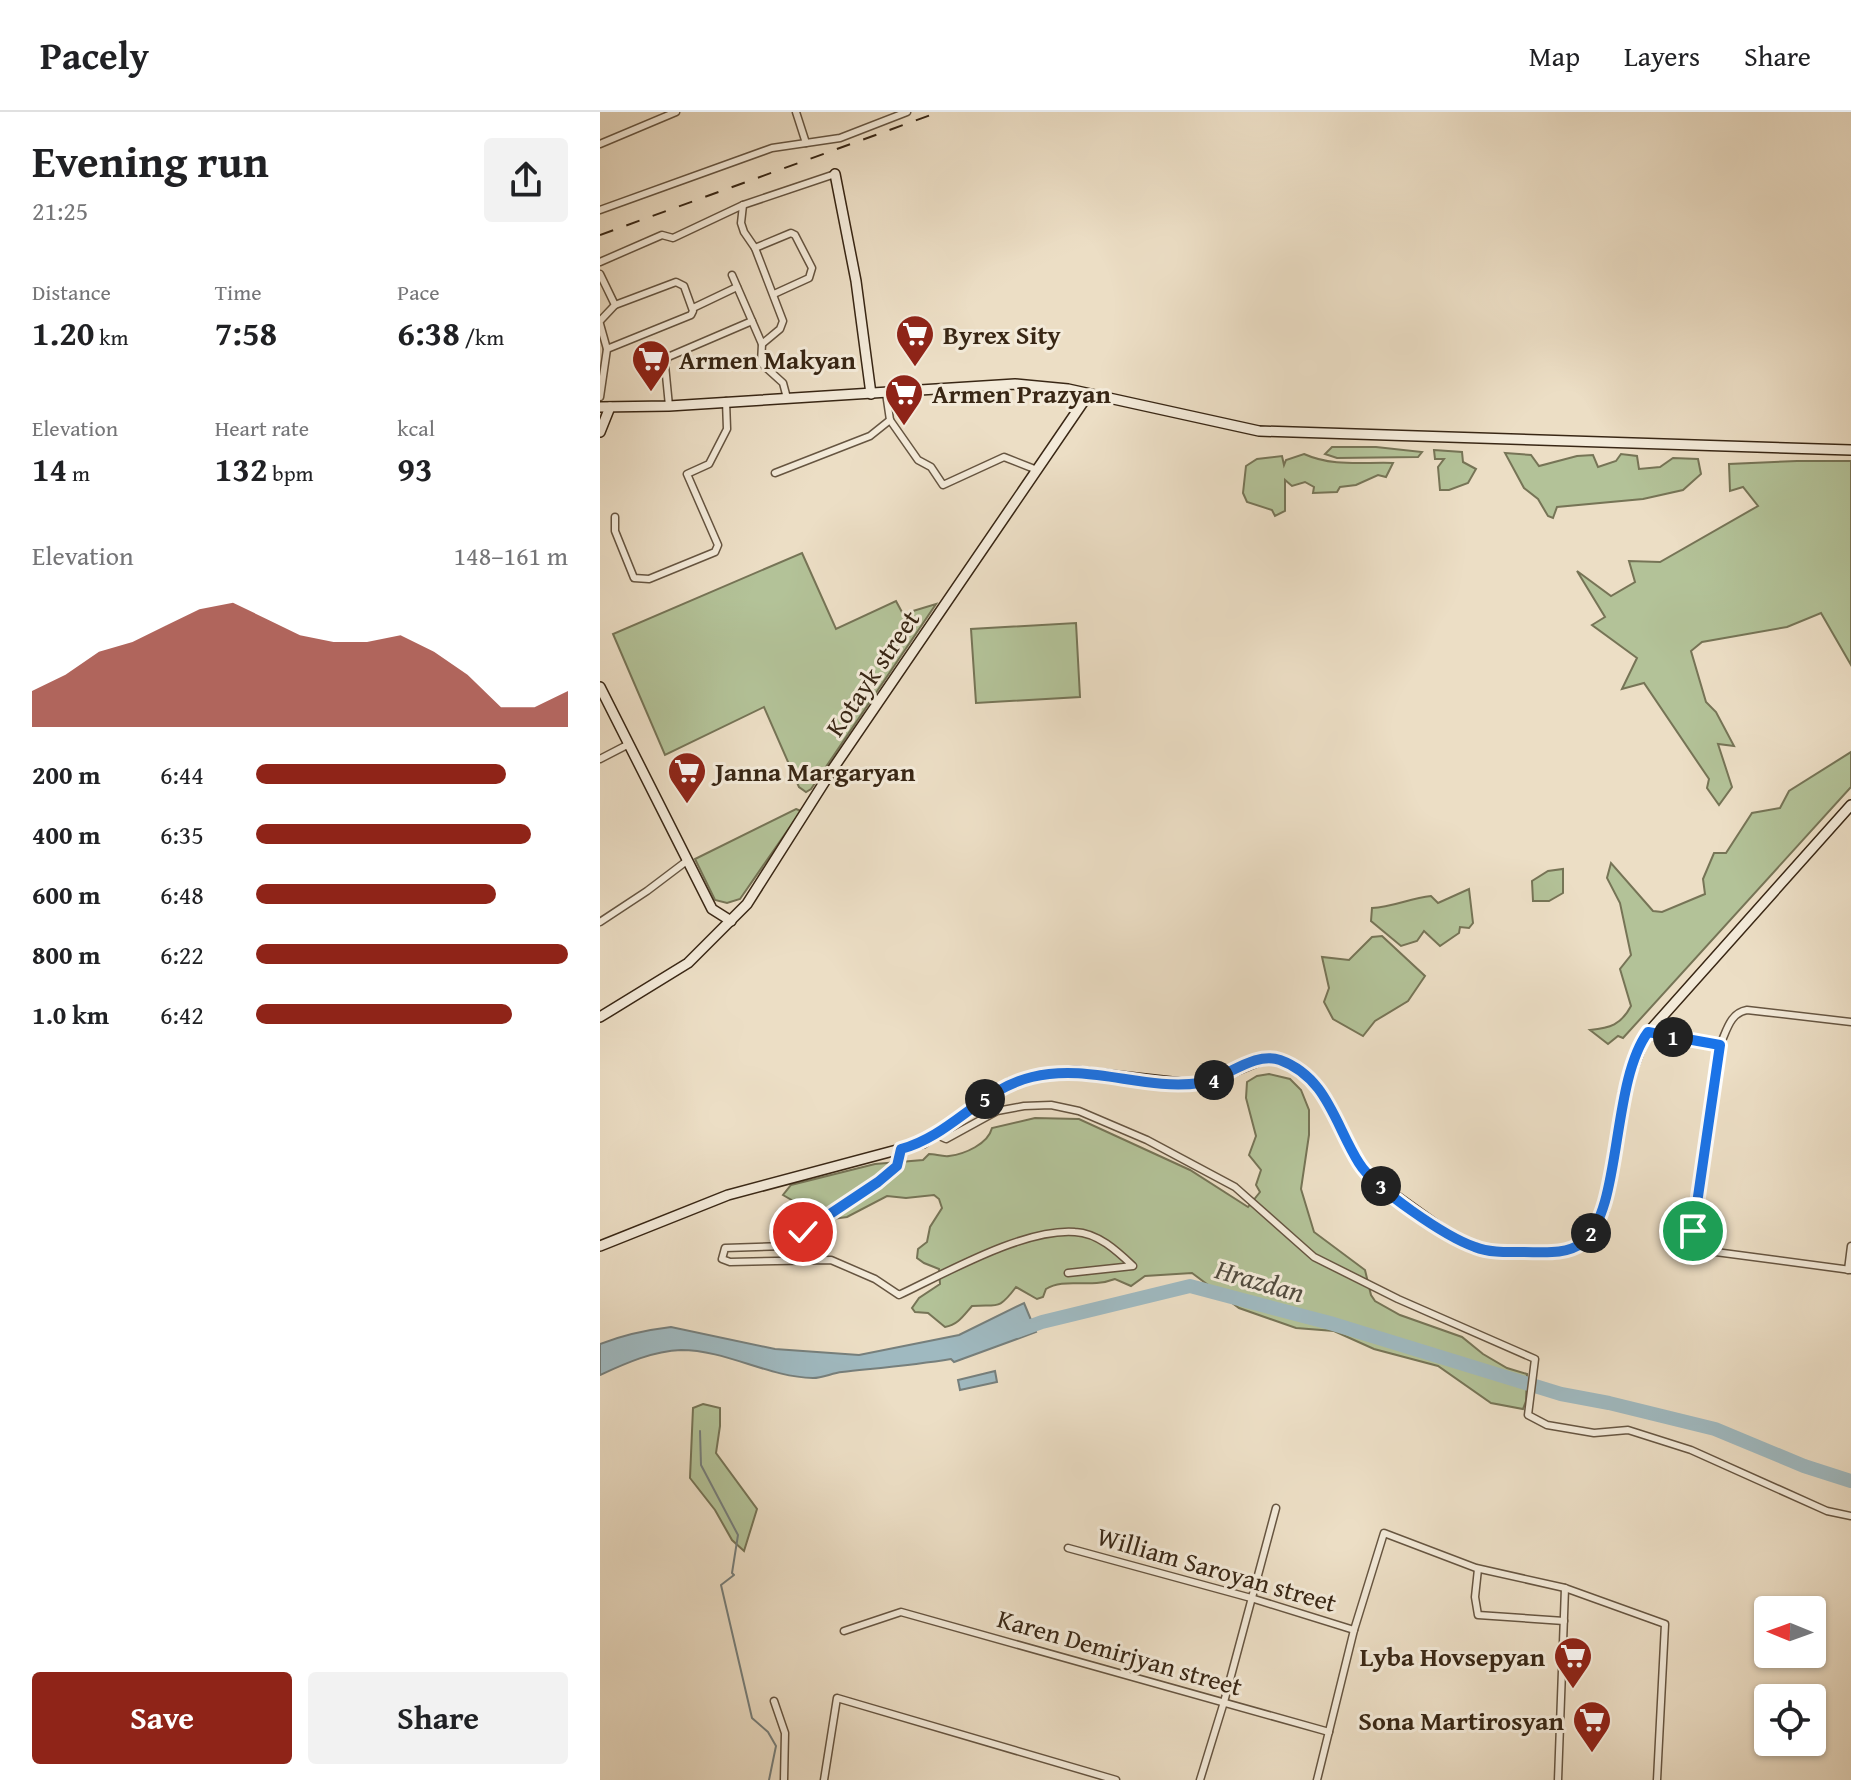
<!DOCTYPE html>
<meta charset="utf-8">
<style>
:root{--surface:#fff;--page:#f2f2f2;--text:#202124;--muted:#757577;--line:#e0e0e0;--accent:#8f2418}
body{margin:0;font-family:"Gentium Book Plus",serif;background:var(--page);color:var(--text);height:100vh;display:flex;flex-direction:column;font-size:30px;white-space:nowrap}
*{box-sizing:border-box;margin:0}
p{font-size:26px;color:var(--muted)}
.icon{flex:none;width:44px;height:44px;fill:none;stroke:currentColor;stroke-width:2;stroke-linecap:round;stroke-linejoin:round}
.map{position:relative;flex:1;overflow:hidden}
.details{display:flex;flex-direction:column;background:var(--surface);width:600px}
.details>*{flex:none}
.needle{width:52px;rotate:271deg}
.controls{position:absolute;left:1154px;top:1484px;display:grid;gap:16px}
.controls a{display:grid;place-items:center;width:72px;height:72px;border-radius:8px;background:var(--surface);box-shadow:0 2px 6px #0004;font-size:40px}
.pin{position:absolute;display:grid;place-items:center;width:68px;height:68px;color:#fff;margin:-34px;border:4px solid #fff;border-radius:50%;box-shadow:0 2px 8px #0007}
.km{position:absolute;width:40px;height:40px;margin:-20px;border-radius:50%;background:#222;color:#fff;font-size:22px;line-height:40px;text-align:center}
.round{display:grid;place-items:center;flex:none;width:84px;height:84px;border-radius:8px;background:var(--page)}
.overview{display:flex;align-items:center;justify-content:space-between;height:136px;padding:0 32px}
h1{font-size:44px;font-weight:800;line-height:60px}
.figures{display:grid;grid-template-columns:repeat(3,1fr);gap:12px;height:136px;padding:8px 32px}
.figures div{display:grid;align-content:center}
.figures b{font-size:34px;font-weight:800}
.figures small{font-size:22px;font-weight:400}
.figures p{font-size:22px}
.chart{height:224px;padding:16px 32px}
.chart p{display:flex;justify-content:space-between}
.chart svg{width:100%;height:144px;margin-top:8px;fill:var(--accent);opacity:.7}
.primary-button{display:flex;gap:16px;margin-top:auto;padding:16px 32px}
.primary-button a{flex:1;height:92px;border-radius:8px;background:var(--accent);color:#fff;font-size:32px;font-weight:800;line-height:92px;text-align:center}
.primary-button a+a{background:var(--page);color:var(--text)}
ul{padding:0 32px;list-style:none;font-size:26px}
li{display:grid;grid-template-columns:128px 96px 1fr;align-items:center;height:60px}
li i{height:20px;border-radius:10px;background:var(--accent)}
header{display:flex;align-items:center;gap:48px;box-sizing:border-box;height:112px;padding:0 40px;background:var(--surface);border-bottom:2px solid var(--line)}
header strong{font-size:38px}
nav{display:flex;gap:44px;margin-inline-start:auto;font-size:28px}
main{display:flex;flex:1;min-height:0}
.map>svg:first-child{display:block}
.green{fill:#b3c298;stroke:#767456;stroke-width:2}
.water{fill:#9fb9c0;stroke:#767f7c;stroke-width:2}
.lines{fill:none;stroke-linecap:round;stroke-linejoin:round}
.stream{stroke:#767f7c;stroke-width:2}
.river{stroke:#9fb9c0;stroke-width:14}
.street-casing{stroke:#665541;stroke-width:9}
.secondary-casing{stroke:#392715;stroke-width:12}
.street{stroke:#f3ead9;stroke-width:6}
.secondary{stroke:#f3ead9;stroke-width:9}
.rail{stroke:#392715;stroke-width:2;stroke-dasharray:14 14;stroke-linecap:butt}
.route-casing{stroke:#fff;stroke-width:16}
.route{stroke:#1a73e8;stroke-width:10}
.labels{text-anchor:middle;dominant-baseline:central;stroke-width:6;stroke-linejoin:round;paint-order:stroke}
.poi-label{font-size:26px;font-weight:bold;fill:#392715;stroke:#f3ead9;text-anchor:start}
.street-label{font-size:26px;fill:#392715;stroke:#f3ead9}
.water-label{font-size:28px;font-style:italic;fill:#524c40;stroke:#f3ead9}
</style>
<header>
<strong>Pacely</strong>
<nav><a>Map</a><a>Layers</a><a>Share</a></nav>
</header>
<main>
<section class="details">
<div class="overview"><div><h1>Evening run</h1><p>21:25</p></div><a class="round"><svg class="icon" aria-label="share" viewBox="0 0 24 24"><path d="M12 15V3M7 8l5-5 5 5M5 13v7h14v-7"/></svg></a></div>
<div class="figures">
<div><p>Distance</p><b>1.20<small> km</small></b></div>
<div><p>Time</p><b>7:58</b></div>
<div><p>Pace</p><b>6:38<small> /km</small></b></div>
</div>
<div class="figures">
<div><p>Elevation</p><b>14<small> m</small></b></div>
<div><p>Heart rate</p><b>132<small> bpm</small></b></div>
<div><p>kcal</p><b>93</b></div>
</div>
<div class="chart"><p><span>Elevation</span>148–161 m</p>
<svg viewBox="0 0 160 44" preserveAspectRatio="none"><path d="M0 44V33L10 28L20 21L30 18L40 13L50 8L60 6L70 11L80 16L90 18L100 18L110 16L120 21L130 28L140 38L150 38L160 33V44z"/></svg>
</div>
<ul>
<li><b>200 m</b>6:44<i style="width:80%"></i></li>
<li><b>400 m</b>6:35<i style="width:88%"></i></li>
<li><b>600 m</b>6:48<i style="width:77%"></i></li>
<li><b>800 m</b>6:22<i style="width:100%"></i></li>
<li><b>1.0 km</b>6:42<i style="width:82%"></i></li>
</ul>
<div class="primary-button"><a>Save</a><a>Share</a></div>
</section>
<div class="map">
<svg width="1251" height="1668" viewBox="0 0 1251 1668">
<rect width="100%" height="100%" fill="#ecdec5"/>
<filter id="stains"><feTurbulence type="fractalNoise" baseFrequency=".0025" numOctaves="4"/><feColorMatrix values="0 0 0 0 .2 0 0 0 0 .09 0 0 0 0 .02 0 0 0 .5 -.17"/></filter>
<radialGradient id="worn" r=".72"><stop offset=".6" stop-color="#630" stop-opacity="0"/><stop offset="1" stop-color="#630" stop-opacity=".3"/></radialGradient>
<g class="green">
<polygon points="732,335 776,335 822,340 818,345 737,346 725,342"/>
<polygon points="834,338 862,340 863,350 876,357 868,371 849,378 840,378 838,355 844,347 835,347"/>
<polygon points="905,341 931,343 939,354 977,344 993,343 998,355 1016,349 1021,342 1037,344 1039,357 1060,355 1073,346 1098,347 1101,362 1083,378 1043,387 957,395 953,406 948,404 938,387 924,376"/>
<path d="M704,342C733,355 762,350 793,351L786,365L778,363L756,373L740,375L737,380L713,381L714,375L705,370L692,374L685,368V399L675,404L672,398L647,390L643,381L646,354L657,347L682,344L684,353L686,348Z"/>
<polygon points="1197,349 1251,349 1251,553 1221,501 1187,515 1102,530 1091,539 1106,590 1116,600 1134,634 1118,632 1132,675 1119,693 1107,676 1109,667 1044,571 1022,577 1037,546 992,513 1005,505 977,459 1011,484 1035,470 1029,449 1060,450 1158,394 1143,375 1130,379 1129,352"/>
<polygon points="202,441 236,517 296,489 303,502 336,492 211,677 206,680 199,675 164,595 65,643 13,522"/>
<polygon points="476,511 480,585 376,591 371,517"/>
<path d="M1251,640V675L1023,926L1018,924L1008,932L990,918C1010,916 1021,913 1031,894L1020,857L1031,843L1020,791L1007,766L1011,751L1053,799L1062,800L1105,782L1103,767L1114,741H1126L1152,701L1180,696L1189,679Z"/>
<polygon points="196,697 201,699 140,787 127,791 115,788 95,747"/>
<polygon points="963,757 963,781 949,789 933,789 932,769 948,759"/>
<path d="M869,777L873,811L869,816L860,815L859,821L840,834L824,819L817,829L801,834L771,809L772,796C793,795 810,786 831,784L838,791Z"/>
<polygon points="782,824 825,864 808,889 775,909 763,924 733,907 724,890 729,876 722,845 749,848 772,825"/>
<path d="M669,962L690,967L701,978L709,998V1023L701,1077L714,1120L765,1158L771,1183L775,1189L800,1203L862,1225L883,1242L907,1256L927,1262L926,1289L923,1297L891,1291L838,1254L774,1237L734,1219L696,1216L639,1196L592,1161L545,1164L531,1174L515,1167C489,1177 465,1165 446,1177L443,1185L437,1187L416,1175C398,1199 398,1192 372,1194C364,1203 358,1213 345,1215L328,1201L315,1200L312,1196L319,1186L340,1172L339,1157L324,1151L317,1146L318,1137L327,1130L330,1115L342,1096L339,1087L334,1083L306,1086L287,1084L247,1105L211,1110L204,1101L194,1099L195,1090L183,1083L191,1073L275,1052L323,1048L329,1042C335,1042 343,1045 349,1044C365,1042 388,1032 392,1016L435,1006L479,1007L590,1058L648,1095L660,1080L656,1073L661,1058L649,1043L656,1024L646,986L647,970L657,964Z"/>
<polygon points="103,1292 120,1296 120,1314 116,1341 157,1397 144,1439 132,1428 115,1398 90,1366 93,1296"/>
</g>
<g class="water">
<path d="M424,1191L436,1220L354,1250L351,1247C315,1253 279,1256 242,1260C232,1261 223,1266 213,1266C168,1265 126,1238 81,1238C53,1239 26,1251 0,1263V1232C23,1223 46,1218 71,1215L175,1237L259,1243L359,1223Z"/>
<polygon points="395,1259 397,1270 360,1278 358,1268"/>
</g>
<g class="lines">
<polyline class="stream" points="100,1319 101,1353 138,1423 132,1461 134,1463 121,1473 152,1606 168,1620 176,1634 169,1668"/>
<polyline class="river" points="417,1219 442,1210 590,1174 730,1211 961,1282 1009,1291 1115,1317 1204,1354 1251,1369"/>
<defs>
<g id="street">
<polyline points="196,0 206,31"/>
<polyline points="0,32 76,0"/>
<polyline points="143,93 141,111 144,120 155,136 183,209 180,217 162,232"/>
<polyline points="0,98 172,36 240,26 307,0"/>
<polyline points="155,136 191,121 195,123 212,156 209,166 174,182"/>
<polyline points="0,150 62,123 73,126 143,93 235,62"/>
<polyline points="0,162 15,193 0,209"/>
<polyline points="132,163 162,232 161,251 183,271 187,286"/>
<polyline points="93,196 137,175"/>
<polyline points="0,212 7,237 0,285"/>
<polyline points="7,237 91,203 93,199 84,174 76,170 15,193"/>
<polyline points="69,294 65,253 68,245 152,209"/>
<polyline points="290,308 318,348 331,355 343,373 404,345 437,358"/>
<polyline points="175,361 270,324 290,308 286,281"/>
<polyline points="15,405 15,419 34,466 49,467 115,440 118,433 87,362 109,352 127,317 126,289"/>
<polyline points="0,647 29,632"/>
<polyline points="0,810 47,779 88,748"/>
<path d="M1251,910L1147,898C1130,901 1127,918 1120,933L1093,1119L1096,1132L1108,1139L1251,1158"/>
<polyline points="1049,920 1120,933"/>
<polyline points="337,1023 346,1027 397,999 424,994 451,993 479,999 547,1028 635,1075 714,1145 798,1187 935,1247 928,1303 947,1313 994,1321 1028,1318 1091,1338 1227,1399 1251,1404"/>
<path d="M301,1037L297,1054L278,1070L186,1134L125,1136L122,1147L130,1150L231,1148L275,1167L299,1183C346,1161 424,1116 475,1120C498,1121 517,1139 533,1154L468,1161"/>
<polyline points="1248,1158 1251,1134"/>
<polyline points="468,1436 651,1486 754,1518"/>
<polyline points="878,1457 875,1485 878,1503 964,1509"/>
<polyline points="244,1519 301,1500 729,1620"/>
<polyline points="174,1589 185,1621 184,1668"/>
<polyline points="224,1668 237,1586 516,1668"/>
<polyline points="600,1668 624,1590 676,1396"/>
<polyline points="717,1668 754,1518 784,1421 876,1456 965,1476 1065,1512 1057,1668"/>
<polyline points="958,1668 965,1476"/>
</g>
<g id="secondary">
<polyline points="235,62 256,169 271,282"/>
<polyline points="0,295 69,294 415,272 468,277 659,319 1251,338"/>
<polyline points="0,320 10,295"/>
<polyline points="0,575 112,797 131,809"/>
<polyline points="0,905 88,851 147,792 232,658 488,283"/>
<polyline points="0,1134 128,1083 323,1031 410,971 431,965 473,959 590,972 610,969 666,946 680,948 693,955 713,970 728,989 759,1052 773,1068 854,1126 878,1137 908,1140 962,1140 982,1131 994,1117 1004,1098 1024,979 1045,924 1251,693"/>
</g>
</defs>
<use href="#street" class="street-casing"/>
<use href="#secondary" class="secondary-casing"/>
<use href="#street" class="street"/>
<use href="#secondary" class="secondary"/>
<polyline class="rail" points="0,123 339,0"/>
</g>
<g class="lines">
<defs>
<path id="route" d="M203,1120L278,1070L297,1054L301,1037C352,1023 381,977 432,965C490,951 544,979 600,971C626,967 653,939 680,948C727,965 735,1013 759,1051C775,1077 846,1125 875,1135C890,1141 908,1140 923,1140C943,1140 966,1143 982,1131C1023,1099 1010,972 1048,920L1120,933L1093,1119"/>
</defs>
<use href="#route" class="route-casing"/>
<use href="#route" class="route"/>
</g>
<defs>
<symbol id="supermarket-pin" viewBox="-11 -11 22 30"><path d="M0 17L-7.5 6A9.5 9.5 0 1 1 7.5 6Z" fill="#8f2418" stroke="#f3ead9"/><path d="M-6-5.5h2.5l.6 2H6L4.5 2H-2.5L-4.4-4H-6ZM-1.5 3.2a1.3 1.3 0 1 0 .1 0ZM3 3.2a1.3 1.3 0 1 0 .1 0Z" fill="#fff"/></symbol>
</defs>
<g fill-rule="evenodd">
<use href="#supermarket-pin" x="293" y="200" width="44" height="60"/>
<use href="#supermarket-pin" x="29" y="225" width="44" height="60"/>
<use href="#supermarket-pin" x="282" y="259" width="44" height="60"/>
<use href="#supermarket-pin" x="65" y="637" width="44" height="60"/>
<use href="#supermarket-pin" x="951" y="1522" width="44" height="60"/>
<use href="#supermarket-pin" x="970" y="1586" width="44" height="60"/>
</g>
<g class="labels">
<g class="poi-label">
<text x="343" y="222">Byrex Sity</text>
<text x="79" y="247">Armen Makyan</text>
<text x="332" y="281">Armen Prazyan</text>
<text x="115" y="659">Janna Margaryan</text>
<text x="945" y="1544" text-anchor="end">Lyba Hovsepyan</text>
<text x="964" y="1608" text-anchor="end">Sona Martirosyan</text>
</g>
<g class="street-label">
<text transform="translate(272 561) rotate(-56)">Kotayk street</text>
<text transform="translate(617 1457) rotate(16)">William Saroyan street</text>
<text transform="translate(520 1540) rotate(16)">Karen Demirjyan street</text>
</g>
<g class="water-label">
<text transform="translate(660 1168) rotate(16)">Hrazdan</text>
</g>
</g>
<rect width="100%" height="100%" filter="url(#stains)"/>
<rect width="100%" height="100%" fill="url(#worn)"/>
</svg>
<div class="controls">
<a><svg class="needle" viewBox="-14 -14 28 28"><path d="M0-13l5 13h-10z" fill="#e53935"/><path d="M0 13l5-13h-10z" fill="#757577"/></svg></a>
<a><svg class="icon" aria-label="locate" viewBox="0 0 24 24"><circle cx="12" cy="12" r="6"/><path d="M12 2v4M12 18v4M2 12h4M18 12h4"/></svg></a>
</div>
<div class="pin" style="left:1093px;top:1119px;background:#1e9e55"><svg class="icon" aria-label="arrive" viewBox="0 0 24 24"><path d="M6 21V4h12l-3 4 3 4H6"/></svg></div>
<div class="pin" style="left:203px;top:1120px;background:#d93025"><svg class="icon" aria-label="check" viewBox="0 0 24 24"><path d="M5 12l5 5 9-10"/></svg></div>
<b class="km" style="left:1073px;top:925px">1</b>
<b class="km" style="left:991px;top:1121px">2</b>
<b class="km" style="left:781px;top:1074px">3</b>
<b class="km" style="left:614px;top:968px">4</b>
<b class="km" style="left:385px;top:987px">5</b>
</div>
</main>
